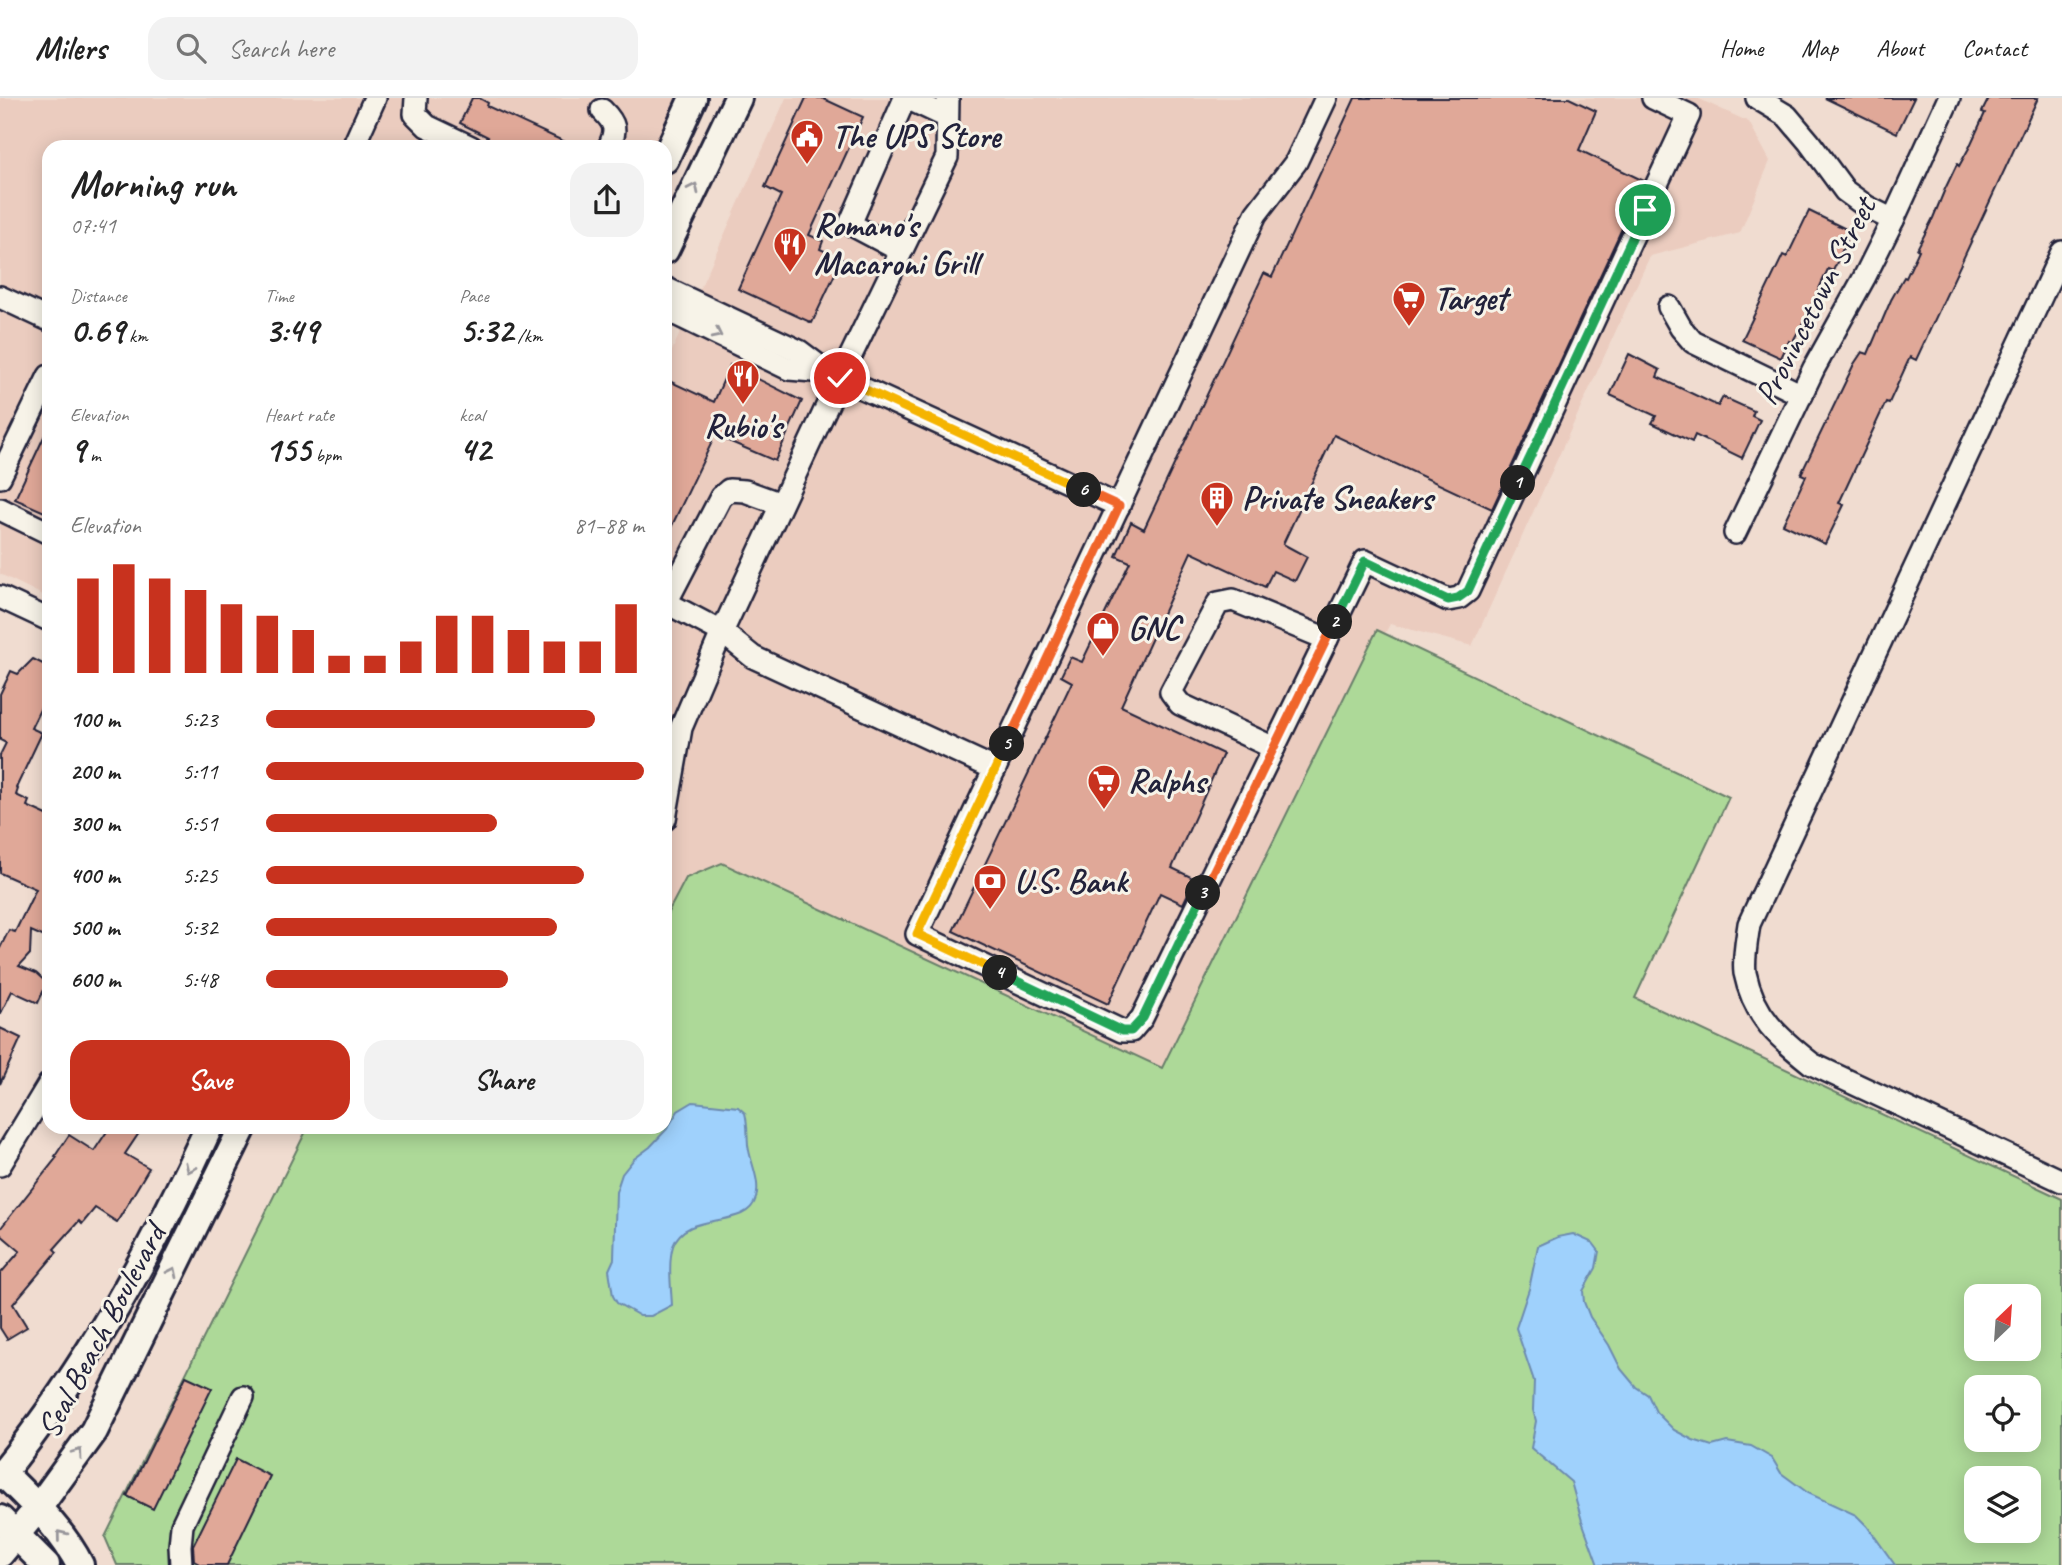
<!DOCTYPE html>
<meta charset="utf-8">
<style>
:root{--surface:#fff;--page:#f2f2f2;--text:#222;--muted:#767676;--line:#e0e0e0;--accent:#c8321e}
body{margin:0;font-family:Caveat,sans-serif;background:var(--page);color:var(--text);height:100vh;display:flex;flex-direction:column;font-size:26px;white-space:nowrap}
*{box-sizing:border-box;margin:0}
p{font-size:23px;color:var(--muted)}
.icon{flex:none;width:38px;height:38px;fill:none;stroke:currentColor;stroke-width:2;stroke-linecap:round;stroke-linejoin:round}
.map{position:relative;flex:1;overflow:hidden}
.sheet{position:absolute;left:42px;top:42px;width:630px;height:994px;display:flex;flex-direction:column;background:var(--surface);border-radius:21px;box-shadow:0 4px 18px #0003}
.sheet>*{flex:none}
.needle{width:46px;rotate:25deg}
.tools{position:absolute;left:1964px;top:1186px;display:grid;gap:14px}
.tools a{display:grid;place-items:center;width:77px;height:77px;border-radius:14px;background:var(--surface);box-shadow:0 4px 18px #0003;font-size:35px}
.pin{position:absolute;display:grid;place-items:center;width:60px;height:60px;color:#fff;margin:-30px;border:4px solid #fff;border-radius:50%;box-shadow:0 2px 7px #0007}
.km{position:absolute;width:35px;height:35px;margin:-18px;border-radius:50%;background:#222;color:#fff;font-size:19px;line-height:35px;text-align:center}
.round{display:grid;place-items:center;flex:none;width:74px;height:74px;border-radius:21px;background:var(--page)}
.head{display:flex;align-items:center;justify-content:space-between;height:119px;padding:0 28px}
h1{font-size:38px;font-weight:600;line-height:52px}
.figures{display:grid;grid-template-columns:repeat(3,1fr);gap:10px;height:119px;padding:7px 28px}
.figures div{display:grid;align-content:center}
.figures b{font-size:35px;font-weight:600}
.figures small{font-size:19px;font-weight:400}
.figures p{font-size:19px}
.chart{height:196px;padding:14px 28px}
.chart p{display:flex;justify-content:space-between}
.chart svg{width:100%;height:126px;margin-top:7px;stroke:var(--accent);stroke-width:6}
.primary-button{display:flex;gap:14px;margin-top:auto;padding:14px 28px}
.primary-button a{flex:1;height:80px;border-radius:21px;background:var(--accent);color:#fff;font-size:28px;font-weight:600;line-height:80px;text-align:center}
.primary-button a+a{background:var(--page);color:var(--text)}
ul{padding:0 28px;list-style:none;font-size:23px}
li{display:grid;grid-template-columns:112px 84px 1fr;align-items:center;height:52px}
li i{height:18px;border-radius:9px;background:var(--accent)}
header{display:flex;align-items:center;gap:42px;box-sizing:border-box;height:98px;padding:0 35px;background:var(--surface);border-bottom:2px solid var(--line)}
header strong{font-size:33px}
nav{display:flex;gap:38px;margin-inline-start:auto;font-size:24px}
.search{width:490px;height:63px;background:var(--page);display:flex;align-items:center;gap:18px;box-sizing:border-box;padding:0 24px;border-radius:21px;color:var(--muted);font-size:26px}
.map>svg:first-child{display:block}
.built{fill:#ebccbf}
.green{fill:#add998;stroke:#687e6a;stroke-width:2;fill-rule:evenodd}
.water{fill:#9fd1fc;stroke:#6d8baf;stroke-width:2}
.building{fill:#e0a898;stroke:#22223b;stroke-width:2}
.lines{fill:none;stroke-linecap:round;stroke-linejoin:round}
.minor-casing{stroke:#22223b;stroke-width:26}
.major-casing{stroke:#22223b;stroke-width:32}
.minor{stroke:#f7f3e8;stroke-width:21}
.major{stroke:#f7f3e8;stroke-width:26}
.oneway{stroke:#97959a}
.split-1-casing{stroke:#fff;stroke-width:14}
.split-2-casing{stroke:#fff;stroke-width:14}
.split-3-casing{stroke:#fff;stroke-width:14}
.split-4-casing{stroke:#fff;stroke-width:14}
.split-5-casing{stroke:#fff;stroke-width:14}
.split-6-casing{stroke:#fff;stroke-width:14}
.split-7-casing{stroke:#fff;stroke-width:14}
.split-1{stroke:#22a559;stroke-width:9}
.split-2{stroke:#22a559;stroke-width:9}
.split-3{stroke:#f0652b;stroke-width:9}
.split-4{stroke:#22a559;stroke-width:9}
.split-5{stroke:#f5b400;stroke-width:9}
.split-6{stroke:#f0652b;stroke-width:9}
.split-7{stroke:#f5b400;stroke-width:9}
.labels{text-anchor:middle;dominant-baseline:central;stroke-width:6;stroke-linejoin:round;paint-order:stroke}
.poi-label{font-size:33px;font-weight:bold;fill:#22223b;stroke:#f7f3e8;text-anchor:start}
.street-label{font-size:33px;fill:#22223b;stroke:#f7f3e8}
</style>
<header>
<strong>Milers</strong>
<div class="search"><svg class="icon" aria-label="search" viewBox="0 0 24 24"><circle cx="10" cy="10" r="6"/><path d="M15 15l6 6"/></svg>Search here</div>
<nav><a>Home</a><a>Map</a><a>About</a><a>Contact</a></nav>
</header>
<div class="map">
<svg width="2062" height="1467" viewBox="0 0 2062 1467">
<rect width="100%" height="100%" fill="#f0dcd0"/>
<filter id="ink" filterUnits="userSpaceOnUse"><feTurbulence type="fractalNoise" baseFrequency=".0143" numOctaves="2"/><feDisplacementMap in="SourceGraphic" scale="14" xChannelSelector="R" yChannelSelector="G"/><feConvolveMatrix kernelMatrix="1 2 1 2 8 2 1 2 1" color-interpolation-filters="sRGB"/></filter>
<g filter="url(#ink)">
<g class="built">
<polygon points="0,0 677,0 654,49 49,49 49,500 0,476"/>
<polygon points="786,0 1697,0 1749,24 1770,63 1740,135 1650,158 1472,548 1390,526 1162,970 722,765 686,780 665,820 665,268"/>
</g>
<path class="green" d="M1377,532L1729,699L1635,900L2062,1101V1467H117L105,1439L308,1029H665V820L686,780L722,765L1162,970ZM1976,1199H2028V1251H1976ZM1976,1290H2028V1342H1976ZM1976,1381H2028V1433H1976Z"/>
<g class="water">
<path d="M693,1004L738,1009L745,1015C748,1026 747,1036 748,1047C750,1064 761,1083 756,1100C747,1133 686,1111 673,1148C668,1164 671,1190 672,1207L651,1218H640L617,1205L613,1198L609,1172L614,1161L616,1094L622,1076L634,1061L650,1049L667,1031L678,1013Z"/>
<polygon points="1573,1136 1593,1145 1599,1153 1596,1170 1583,1193 1584,1204 1590,1219 1609,1247 1621,1271 1636,1289 1648,1297 1656,1314 1674,1332 1693,1342 1712,1348 1727,1344 1751,1348 1772,1360 1781,1375 1808,1395 1856,1417 1867,1428 1895,1467 1598,1467 1582,1423 1571,1384 1531,1350 1536,1323 1533,1312 1534,1283 1516,1230 1529,1191 1538,1148 1558,1139"/>
</g>
<g class="building">
<polygon points="472,0 479,0 488,5 487,8 576,49 484,49 488,39 460,25"/>
<polygon points="806,0 822,0 863,19 809,137 823,143 820,151 842,161 812,225 738,191 781,97 765,89"/>
<polygon points="1355,0 1569,0 1596,13 1579,52 1644,83 1492,411 1334,337 1283,446 1307,459 1295,483 1273,473 1265,489 1191,454 1121,608 1223,656 1172,770 1195,781 1183,806 1160,795 1108,906 953,833 1072,584 1061,578 1070,559 1082,564 1130,464 1116,458 1131,424 1144,431 1264,175 1272,179"/>
<polygon points="1825,0 1914,0 1897,35"/>
<polygon points="1989,0 2038,0 1916,262 1910,259 1889,305 1886,304 1839,405 1844,407 1825,446 1783,426 1806,378 1801,376 1854,266 1862,254 1868,256 1891,202 1904,179 1906,180 1919,152 1917,151 1933,120 1945,91 1957,66 1959,68 1969,50 1985,15 1982,14"/>
<polygon points="1809,113 1848,132 1845,138 1847,142 1833,173 1828,171 1807,217 1792,245 1789,243 1781,260 1742,242 1783,157 1787,159"/>
<polygon points="1629,256 1660,272 1657,279 1718,308 1723,299 1754,313 1752,318 1760,322 1742,360 1695,337 1692,344 1652,325 1656,318 1610,297"/>
<polygon points="730,267 802,303 775,363 710,335 712,344 665,442 665,281 714,304"/>
<polygon points="49,328 49,416 15,401"/>
<polygon points="33,561 49,569 49,593 31,630 42,635 16,690 18,691 16,697 29,703 27,708 49,718 49,841 31,833 30,856 19,868 36,875 47,885 38,905 12,893 0,917 0,850 9,832 15,834 36,791 0,775 0,657 6,645 0,642 0,596 11,573 18,576"/>
<polygon points="0,930 21,940 0,986"/>
<polygon points="110,1029 143,1029 125,1056 149,1070 117,1124 95,1110 82,1126 79,1123 54,1151 57,1154 13,1206 27,1229 7,1241 0,1230 0,1176 20,1153 0,1136 0,1131 57,1059 55,1058 69,1037 94,1053"/>
<polygon points="186,1278 212,1290 153,1411 127,1398"/>
<polygon points="236,1361 270,1378 227,1467 201,1467 194,1463 193,1448"/>
</g>
<g class="lines">
<defs>
<g id="minor">
<polyline points="416,0 415,16 427,28 471,49"/>
<polyline points="907,0 947,19"/>
<polyline points="1326,0 1296,64 1256,116 917,836 1122,933 1131,933 1142,920 1365,463 1448,502 1459,500 1468,493 1689,17 1653,0"/>
<polyline points="1757,0 1787,18 1809,44 1845,93 1867,109 1893,122"/>
<path d="M602,12C616,26 617,32 609,49"/>
<polyline points="353,49 375,0"/>
<polyline points="901,153 850,126 905,0"/>
<path d="M2062,154L1749,826C1747,841 1743,860 1745,875C1754,919 1779,940 1812,966L2062,1083"/>
<polyline points="665,190 799,253 827,274 1119,408"/>
<polyline points="0,199 49,222"/>
<polyline points="1669,209 1681,230 1693,244 1802,297"/>
<polyline points="665,211 789,271 825,274"/>
<polyline points="0,379 49,278"/>
<polyline points="0,411 49,435"/>
<polyline points="1735,435 1814,270 1864,180 1893,122 1949,0"/>
<polyline points="0,499 49,522"/>
<polyline points="665,504 722,534 753,559 995,671"/>
<polyline points="665,507 721,399 729,392 745,393 781,406"/>
<polyline points="1274,650 1180,606 1171,594 1218,505 1233,502 1327,541"/>
<polyline points="665,721 681,630 722,534 840,280 947,59 948,0"/>
<polyline points="0,1067 49,986"/>
<polyline points="181,1467 180,1448 182,1427 243,1299"/>
</g>
<g id="major">
<polyline points="665,61 693,0"/>
<polyline points="665,152 738,0"/>
<path d="M3,1375C31,1403 62,1431 80,1467"/>
<path d="M0,1378C86,1272 152,1153 209,1029"/>
<polyline points="0,1421 46,1467"/>
<polyline points="0,1456 38,1410 94,1333 243,1029"/>
</g>
</defs>
<use href="#minor" class="minor-casing"/>
<use href="#major" class="major-casing"/>
<use href="#minor" class="minor"/>
<use href="#major" class="major"/>
</g>
<defs><path id="oneway-chevron" d="M-2-3.5L2.5 0L-2 3.5" fill="none" stroke-width="1.6" stroke-linecap="round" stroke-linejoin="round" transform="scale(1.75)"/></defs>
<g class="oneway">
<use href="#oneway-chevron" transform="translate(694 90) rotate(-64)"/>
<use href="#oneway-chevron" transform="translate(717 236) rotate(26)"/>
<use href="#oneway-chevron" transform="translate(190 1070) rotate(115)"/>
<use href="#oneway-chevron" transform="translate(173 1174) rotate(-64)"/>
<use href="#oneway-chevron" transform="translate(78 1355) rotate(-54)"/>
<use href="#oneway-chevron" transform="translate(61 1437) rotate(-129)"/>
</g>
</g>
<g class="lines" filter="url(#ink)">
<defs>
<polyline id="split-1" points="1518,385 1645,112"/>
<polyline id="split-2" points="1335,524 1365,463 1448,502 1458,500 1468,493 1518,385"/>
<polyline id="split-3" points="1203,795 1335,524"/>
<polyline id="split-4" points="1000,875 1122,933 1131,933 1143,920 1203,795"/>
<polyline id="split-5" points="1000,875 917,836 1007,646"/>
<polyline id="split-6" points="1007,646 1119,408 1084,392"/>
<polyline id="split-7" points="840,280 1084,392"/>
</defs>
<use href="#split-1" class="split-1-casing"/>
<use href="#split-2" class="split-2-casing"/>
<use href="#split-3" class="split-3-casing"/>
<use href="#split-4" class="split-4-casing"/>
<use href="#split-5" class="split-5-casing"/>
<use href="#split-6" class="split-6-casing"/>
<use href="#split-7" class="split-7-casing"/>
<use href="#split-1" class="split-1"/>
<use href="#split-2" class="split-2"/>
<use href="#split-3" class="split-3"/>
<use href="#split-4" class="split-4"/>
<use href="#split-5" class="split-5"/>
<use href="#split-6" class="split-6"/>
<use href="#split-7" class="split-7"/>
</g>
<defs>
<symbol id="civic-pin" viewBox="-11 -11 22 30"><path d="M0 17L-7.5 6A9.5 9.5 0 1 1 7.5 6Z" fill="#c8321e" stroke="#f7f3e8"/><path d="M-.6-6.5H3V-4.5H.6V-3L4-1V1h2V6H-6V1h2V-1L-.6-3ZM-1.2 2.5V6h2.4V2.5Z" fill="#fff"/></symbol>
<symbol id="restaurant-pin" viewBox="-11 -11 22 30"><path d="M0 17L-7.5 6A9.5 9.5 0 1 1 7.5 6Z" fill="#c8321e" stroke="#f7f3e8"/><path d="M-5-6h1v4h1v-4h1v4h1v-4h1v5L-1.5 .5V6h-2V.5L-5-1ZM5-6V6H3V1.5H1.5Q1.5-4 5-6Z" fill="#fff"/></symbol>
<symbol id="supermarket-pin" viewBox="-11 -11 22 30"><path d="M0 17L-7.5 6A9.5 9.5 0 1 1 7.5 6Z" fill="#c8321e" stroke="#f7f3e8"/><path d="M-6-5.5h2.5l.6 2H6L4.5 2H-2.5L-4.4-4H-6ZM-1.5 3.2a1.3 1.3 0 1 0 .1 0ZM3 3.2a1.3 1.3 0 1 0 .1 0Z" fill="#fff"/></symbol>
<symbol id="building-pin" viewBox="-11 -11 22 30"><path d="M0 17L-7.5 6A9.5 9.5 0 1 1 7.5 6Z" fill="#c8321e" stroke="#f7f3e8"/><path d="M-4-6H4V6H1V3H-1V6H-4ZM-2.5-4.3h1.7v1.8h-1.7ZM.8-4.3h1.7v1.8H.8ZM-2.5-1h1.7V.8h-1.7ZM.8-1h1.7V.8H.8Z" fill="#fff"/></symbol>
<symbol id="shop-pin" viewBox="-11 -11 22 30"><path d="M0 17L-7.5 6A9.5 9.5 0 1 1 7.5 6Z" fill="#c8321e" stroke="#f7f3e8"/><path d="M-5-2.5h2.3a2.7 3.5 0 0 1 5.4 0H5L5.5 6h-11ZM-1.5-2.5h3a1.5 2.3 0 0 0-3 0Z" fill="#fff"/></symbol>
<symbol id="bank-pin" viewBox="-11 -11 22 30"><path d="M0 17L-7.5 6A9.5 9.5 0 1 1 7.5 6Z" fill="#c8321e" stroke="#f7f3e8"/><path d="M-6-4H6V4H-6ZM0-2.3a2.3 2.3 0 1 0 0 4.6a2.3 2.3 0 1 0 0-4.6Z" fill="#fff"/></symbol>
</defs>
<g fill-rule="evenodd">
<use href="#civic-pin" x="788" y="19" width="38" height="52"/>
<use href="#restaurant-pin" x="771" y="127" width="38" height="52"/>
<use href="#supermarket-pin" x="1390" y="181" width="38" height="52"/>
<use href="#restaurant-pin" x="724" y="259" width="38" height="52"/>
<use href="#building-pin" x="1198" y="381" width="38" height="52"/>
<use href="#shop-pin" x="1084" y="511" width="38" height="52"/>
<use href="#supermarket-pin" x="1085" y="664" width="38" height="52"/>
<use href="#bank-pin" x="971" y="764" width="38" height="52"/>
</g>
<g class="labels">
<g class="poi-label">
<text x="832" y="38">The UPS Store</text>
<text x="814" y="127">Romano's<tspan x="814" dy="38">Macaroni Grill</tspan></text>
<text x="1434" y="200">Target</text>
<text x="743" y="328" text-anchor="middle">Rubio's</text>
<text x="1242" y="400">Private Sneakers</text>
<text x="1128" y="530">GNC</text>
<text x="1128" y="683">Ralphs</text>
<text x="1014" y="783">U.S. Bank</text>
</g>
<g class="street-label">
<text transform="translate(1815 203) rotate(-63)">Provincetown Street</text>
<text transform="translate(101 1233) rotate(-62)">Seal Beach Boulevard</text>
</g>
</g>
</svg>
<div class="tools">
<a><svg class="needle" viewBox="-14 -14 28 28"><path d="M0-13l5 13h-10z" fill="#e53935"/><path d="M0 13l5-13h-10z" fill="#767676"/></svg></a>
<a><svg class="icon" aria-label="locate" viewBox="0 0 24 24"><circle cx="12" cy="12" r="6"/><path d="M12 2v4M12 18v4M2 12h4M18 12h4"/></svg></a>
<a><svg class="icon" aria-label="layers" viewBox="0 0 24 24"><path d="M12 4l9 5-9 5-9-5zM3 14l9 5 9-5"/></svg></a>
</div>
<div class="pin" style="left:1645px;top:112px;background:#1e9e55"><svg class="icon" aria-label="arrive" viewBox="0 0 24 24"><path d="M6 21V4h12l-3 4 3 4H6"/></svg></div>
<div class="pin" style="left:840px;top:280px;background:#d93025"><svg class="icon" aria-label="check" viewBox="0 0 24 24"><path d="M5 12l5 5 9-10"/></svg></div>
<b class="km" style="left:1518px;top:385px">1</b>
<b class="km" style="left:1335px;top:524px">2</b>
<b class="km" style="left:1203px;top:795px">3</b>
<b class="km" style="left:1000px;top:875px">4</b>
<b class="km" style="left:1007px;top:646px">5</b>
<b class="km" style="left:1084px;top:392px">6</b>
<section class="sheet">
<div class="head"><div><h1>Morning run</h1><p>07:41</p></div><a class="round"><svg class="icon" aria-label="share" viewBox="0 0 24 24"><path d="M12 15V3M7 8l5-5 5 5M5 13v7h14v-7"/></svg></a></div>
<div class="figures">
<div><p>Distance</p><b>0.69<small> km</small></b></div>
<div><p>Time</p><b>3:49</b></div>
<div><p>Pace</p><b>5:32<small> /km</small></b></div>
</div>
<div class="figures">
<div><p>Elevation</p><b>9<small> m</small></b></div>
<div><p>Heart rate</p><b>155<small> bpm</small></b></div>
<div><p>kcal</p><b>42</b></div>
</div>
<div class="chart"><p><span>Elevation</span>81–88 m</p>
<svg viewBox="0 0 160 44" preserveAspectRatio="none"><path d="M5 44V11M15 44V6M25 44V11M35 44V15M45 44V20M55 44V24M65 44V29M75 44V38M85 44V38M95 44V33M105 44V24M115 44V24M125 44V29M135 44V33M145 44V33M155 44V20"/></svg>
</div>
<ul>
<li><b>100 m</b>5:23<i style="width:87%"></i></li>
<li><b>200 m</b>5:11<i style="width:100%"></i></li>
<li><b>300 m</b>5:51<i style="width:61%"></i></li>
<li><b>400 m</b>5:25<i style="width:84%"></i></li>
<li><b>500 m</b>5:32<i style="width:77%"></i></li>
<li><b>600 m</b>5:48<i style="width:64%"></i></li>
</ul>
<div class="primary-button"><a>Save</a><a>Share</a></div>
</section>
</div>
